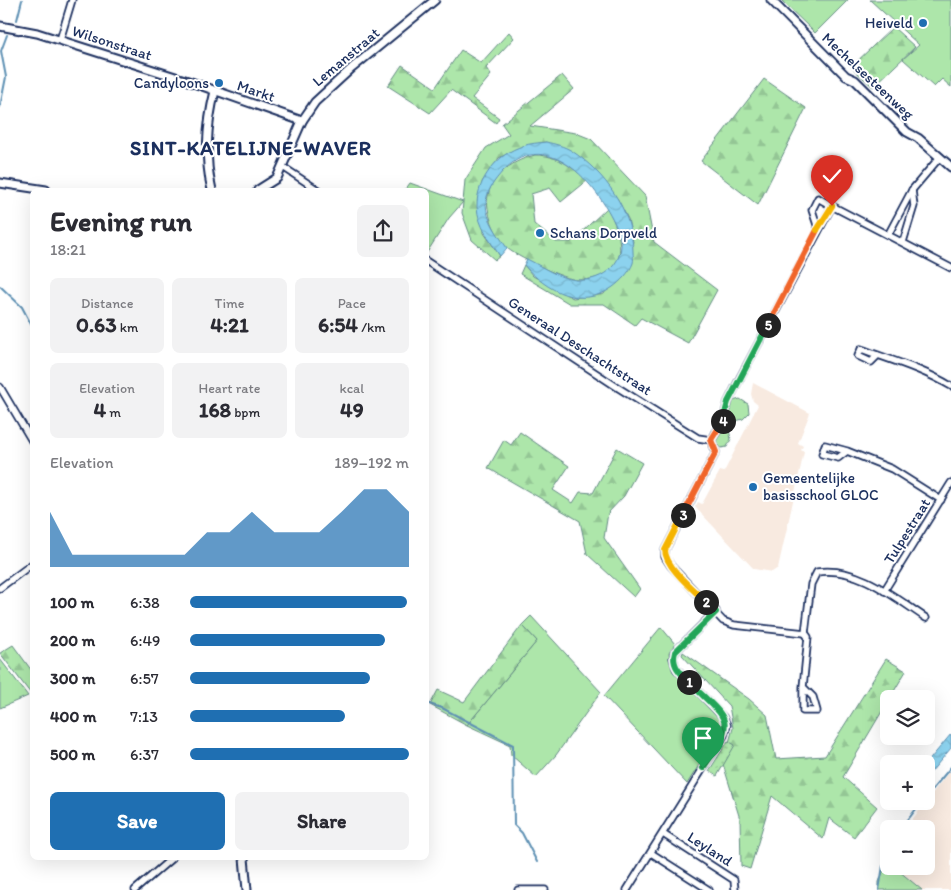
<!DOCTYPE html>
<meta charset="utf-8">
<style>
:root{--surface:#fff;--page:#f2f2f3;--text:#2b2b33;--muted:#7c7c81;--accent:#1f6fb2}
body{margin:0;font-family:Itim,sans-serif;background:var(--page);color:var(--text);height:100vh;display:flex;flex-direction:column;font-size:19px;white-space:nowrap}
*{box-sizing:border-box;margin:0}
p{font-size:16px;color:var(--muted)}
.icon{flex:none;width:28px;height:28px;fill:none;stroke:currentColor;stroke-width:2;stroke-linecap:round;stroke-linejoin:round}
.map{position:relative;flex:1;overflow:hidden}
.sheet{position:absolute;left:30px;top:188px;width:399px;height:672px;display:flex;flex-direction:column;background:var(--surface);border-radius:8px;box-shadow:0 5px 20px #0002}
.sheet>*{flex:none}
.buttons{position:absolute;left:880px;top:690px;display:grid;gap:10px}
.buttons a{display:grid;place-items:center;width:55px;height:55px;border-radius:8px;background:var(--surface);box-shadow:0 5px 20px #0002;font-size:25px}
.pin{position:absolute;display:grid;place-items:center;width:42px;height:42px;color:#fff;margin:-51px -21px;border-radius:50% 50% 50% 0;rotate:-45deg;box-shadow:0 0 5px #0007}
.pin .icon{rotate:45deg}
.km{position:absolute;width:25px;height:25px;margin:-12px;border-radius:50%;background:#222;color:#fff;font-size:14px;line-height:25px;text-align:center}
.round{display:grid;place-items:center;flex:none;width:52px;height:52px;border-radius:8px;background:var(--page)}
.overview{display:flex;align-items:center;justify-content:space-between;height:85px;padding:0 20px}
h1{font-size:28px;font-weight:800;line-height:38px}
.figures{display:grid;grid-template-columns:repeat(3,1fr);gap:8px;height:85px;padding:5px 20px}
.figures div{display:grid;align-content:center;border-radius:8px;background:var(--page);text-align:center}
.figures b{font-size:21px;font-weight:800}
.figures small{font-size:14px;font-weight:400}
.figures p{font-size:14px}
.chart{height:140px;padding:10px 20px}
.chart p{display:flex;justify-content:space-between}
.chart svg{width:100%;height:90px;margin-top:5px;fill:var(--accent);opacity:.7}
.button{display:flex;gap:10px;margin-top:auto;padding:10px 20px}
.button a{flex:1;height:58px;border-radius:8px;background:var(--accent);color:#fff;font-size:20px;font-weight:800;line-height:58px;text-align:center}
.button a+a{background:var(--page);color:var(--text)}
ul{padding:0 20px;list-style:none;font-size:16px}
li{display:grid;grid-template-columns:80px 60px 1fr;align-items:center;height:38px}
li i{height:12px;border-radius:6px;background:var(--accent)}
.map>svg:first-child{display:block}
.built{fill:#f8eae0}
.grass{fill:#ade6aa;stroke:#648a84}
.forest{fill:url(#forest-firs);stroke:#648a84}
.park{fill:url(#park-dots);stroke:#648a84}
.water{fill:url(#water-waves);stroke:#5f91b4}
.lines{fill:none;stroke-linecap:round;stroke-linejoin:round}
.stream{stroke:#5f91b4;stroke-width:2}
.minor-casing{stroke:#1b2f5e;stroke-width:9}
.tertiary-casing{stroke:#1b2f5e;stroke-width:11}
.minor{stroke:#fff;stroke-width:5.5}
.tertiary{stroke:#fff;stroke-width:7}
.split-1-casing{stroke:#fff;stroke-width:10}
.split-2-casing{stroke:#fff;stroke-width:10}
.split-3-casing{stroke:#fff;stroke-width:10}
.split-4-casing{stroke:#fff;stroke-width:10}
.split-5-casing{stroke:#fff;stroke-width:10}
.split-6-casing{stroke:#fff;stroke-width:10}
.split-7-casing{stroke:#fff;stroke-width:10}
.split-1{stroke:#22a559;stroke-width:6}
.split-2{stroke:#22a559;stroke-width:6}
.split-3{stroke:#f5b400;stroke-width:6}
.split-4{stroke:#f0652b;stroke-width:6}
.split-5{stroke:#22a559;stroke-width:6}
.split-6{stroke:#f0652b;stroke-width:6}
.split-7{stroke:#f5b400;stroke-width:6}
.poi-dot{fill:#1f6fb2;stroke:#fff;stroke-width:2}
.labels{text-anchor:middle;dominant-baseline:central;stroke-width:4;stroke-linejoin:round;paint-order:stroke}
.poi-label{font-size:15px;fill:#1b2f5e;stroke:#fff;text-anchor:end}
.street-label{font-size:15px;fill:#1b2f5e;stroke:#fff}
.district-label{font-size:20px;font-weight:bold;letter-spacing:1px;fill:#1b2f5e;stroke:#fff}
</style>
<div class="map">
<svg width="951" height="890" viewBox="0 0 951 890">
<defs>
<pattern id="forest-firs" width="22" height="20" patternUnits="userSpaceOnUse" patternTransform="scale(1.25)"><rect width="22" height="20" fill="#ade6aa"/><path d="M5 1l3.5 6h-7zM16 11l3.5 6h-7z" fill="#94c695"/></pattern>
<pattern id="park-dots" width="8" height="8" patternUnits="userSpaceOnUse" patternTransform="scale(1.25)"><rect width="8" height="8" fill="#ade6aa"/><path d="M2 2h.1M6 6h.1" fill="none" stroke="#94c695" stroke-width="1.8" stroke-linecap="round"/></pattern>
<pattern id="water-waves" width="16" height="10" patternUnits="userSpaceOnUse" patternTransform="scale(1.25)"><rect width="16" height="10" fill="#8cd2ee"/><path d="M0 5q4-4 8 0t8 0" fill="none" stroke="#78b5ce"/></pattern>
</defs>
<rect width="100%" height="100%" fill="#fff"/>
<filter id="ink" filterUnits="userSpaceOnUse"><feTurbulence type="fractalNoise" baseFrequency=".02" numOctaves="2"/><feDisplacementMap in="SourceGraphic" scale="10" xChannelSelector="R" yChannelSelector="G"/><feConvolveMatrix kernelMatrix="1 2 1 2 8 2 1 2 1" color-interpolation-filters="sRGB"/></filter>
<g filter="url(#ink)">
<g class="built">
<polygon points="753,383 810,413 798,443 803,446 801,450 804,452 778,568 772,572 754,569 695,507 698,502 702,504 720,471 724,472 758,405 753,401 751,394"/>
<polygon points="951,769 951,890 922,890 894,866 926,866 926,829 905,829"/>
</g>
<g class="grass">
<polygon points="781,0 848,0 815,33"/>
<polygon points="870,0 951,0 951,87 942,79 934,87 903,59 919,45"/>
<polygon points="410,183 463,202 449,218 426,254 426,190 405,190"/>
<polygon points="740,399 748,404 749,413 743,419 732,422 729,418 733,401"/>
<polygon points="724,429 729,430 731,439 727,447 721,448 717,446 716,441"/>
<polygon points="531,616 601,692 556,755 536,777 511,755 510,745 467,725 537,641 522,625"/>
<polygon points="661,627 675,644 669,653 673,672 719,717 722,725 720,732 687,784 604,696"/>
<polygon points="0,659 28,696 0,708"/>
<polygon points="887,862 889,866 893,866 922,890 879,890 879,882"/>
</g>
<g class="forest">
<polygon points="893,27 915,47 873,87 851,67"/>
<polygon points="509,32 514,38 486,68 491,75 472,98 499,118 496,123 451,90 430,113 388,86 402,65 435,88 461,50 481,63"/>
<polygon points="562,75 574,89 530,126 576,133 591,139 645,196 654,242 717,290 688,343 641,318 635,325 604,304 570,304 520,274 524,265 533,276 573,298 604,294 633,242 628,219 617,198 546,142 523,146 499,158 482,182 484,233 500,256 495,260 472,240 462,213 465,180 486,148 509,134 502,124"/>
<polygon points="764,79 806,108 758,205 701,161"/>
<path d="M535,155C558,155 571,167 588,180L561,202L550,188L531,194L534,224L556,242H571L607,208C627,242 628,280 578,280C566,280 514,256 506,247C495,234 485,212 488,195C493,173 515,160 535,155Z"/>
<polygon points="520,432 569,466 553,490 573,503 580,492 593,493 617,448 642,463 624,496 608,513 604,538 640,589 634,597 587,554 580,521 488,468 504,440 511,445"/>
<polygon points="522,625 537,641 467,725 430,705 438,690 464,702"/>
<polygon points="13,645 32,671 31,694 0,653"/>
<polygon points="683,652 749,699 767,715 776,759 825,756 886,659 906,671 843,777 877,807 854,837 829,818 823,839 772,796 750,869 741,866 740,819 723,764 733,728 729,706 682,655"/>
</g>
<polygon class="park" points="728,741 735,745 717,776 709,771"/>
<g class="water">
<path d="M546,142C555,144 564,146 572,151C605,173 633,211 633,252C633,255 634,260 633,263C630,272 620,282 613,287C582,310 546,291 524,265L527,259C543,267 558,278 576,280C604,283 630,259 618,231C602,190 549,123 503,171C495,180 486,191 486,204C486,219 499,236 507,248L500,256C490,241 478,225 477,207C476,180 498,153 523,146C530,143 539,143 546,142Z"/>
<polygon points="951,734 951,748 926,778 926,764"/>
</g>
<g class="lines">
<g class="stream">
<polyline points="17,20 22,0"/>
<polyline points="0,107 6,77 1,51 7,35"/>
<polyline points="0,286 22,307 32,326"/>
<polyline points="426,703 442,708 513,745 514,825 522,833 537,862"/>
<polyline points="926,797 951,767"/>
<polyline points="901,829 922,801"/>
<polyline points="885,857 889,850"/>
<polyline points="879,890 883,866"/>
</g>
<defs>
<g id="minor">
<polyline points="60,40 72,0"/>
<polyline points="283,167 318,190"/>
<polyline points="818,228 812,210 818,198 832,206"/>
<polyline points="888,235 912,190 940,157"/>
<polyline points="903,242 914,206 912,190"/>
<polyline points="426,261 617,387 698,438 711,440"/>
<path d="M878,355L871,362L858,356L861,349C891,360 923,369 951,386"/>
<polyline points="0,387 32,441"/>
<path d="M711,440L716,452L665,550V557L671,566L723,621L734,625L805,633L811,584L817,572C858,566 894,597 926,618"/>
<polyline points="711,440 723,421 728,402 741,376 832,206 951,268"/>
<polyline points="847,451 825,445 822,454 838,458 847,451 892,469 941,500"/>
<polyline points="0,588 32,564"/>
<polyline points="884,591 951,483"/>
<polyline points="803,687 813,697 817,711 803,711 803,687 808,637 805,633"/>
<polyline points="663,834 734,880 735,890"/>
<polyline points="651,853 709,890"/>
<polyline points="135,890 172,858"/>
<polyline points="518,890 545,890"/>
<polyline points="627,890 724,735 727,725 723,717 676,668 673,658 675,652 716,611"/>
</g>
<g id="tertiary">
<polyline points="771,0 846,76 855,80 907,132 918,138 951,167"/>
<polyline points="0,26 37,33 188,81 302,121"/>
<polyline points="0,183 46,190"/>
<path d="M212,190C204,157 207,123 215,91"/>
<polyline points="258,190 277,178 302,121 315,102 352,68 435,0"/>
<polyline points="244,858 247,890"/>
</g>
</defs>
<use href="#minor" class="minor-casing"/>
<use href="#tertiary" class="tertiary-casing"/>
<use href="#minor" class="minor"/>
<use href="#tertiary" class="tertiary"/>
</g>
</g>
<g class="lines" filter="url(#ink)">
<defs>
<path id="split-1" d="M689,682C730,723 737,717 703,768"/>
<path id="split-2" d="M689,682C681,673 671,666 675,652L716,612L706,602"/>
<path id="split-3" d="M683,515L665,550C665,567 694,590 706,602"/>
<polyline id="split-4" points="683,515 716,452 711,440 723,421"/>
<polyline id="split-5" points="723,421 728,402 768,325"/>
<polyline id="split-6" points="768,325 817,230"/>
<polyline id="split-7" points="817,230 832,206"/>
</defs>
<use href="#split-1" class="split-1-casing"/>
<use href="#split-2" class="split-2-casing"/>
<use href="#split-3" class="split-3-casing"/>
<use href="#split-4" class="split-4-casing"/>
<use href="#split-5" class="split-5-casing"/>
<use href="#split-6" class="split-6-casing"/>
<use href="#split-7" class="split-7-casing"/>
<use href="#split-1" class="split-1"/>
<use href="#split-2" class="split-2"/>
<use href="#split-3" class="split-3"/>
<use href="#split-4" class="split-4"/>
<use href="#split-5" class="split-5"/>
<use href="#split-6" class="split-6"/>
<use href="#split-7" class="split-7"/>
</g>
<g class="poi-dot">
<circle cx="923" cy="23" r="5"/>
<circle cx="219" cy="83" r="5"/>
<circle cx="540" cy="233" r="5"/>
<circle cx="753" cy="487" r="5"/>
</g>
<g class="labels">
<g class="poi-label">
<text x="913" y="23">Heiveld</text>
<text x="209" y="83">Candyloons</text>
<text x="550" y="233" text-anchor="start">Schans Dorpveld</text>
<text x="763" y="478" text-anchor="start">Gemeentelijke<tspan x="763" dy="17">basisschool GLOC</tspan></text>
</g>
<g class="street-label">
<text transform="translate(112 43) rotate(18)">Wilsonstraat</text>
<text transform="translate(346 57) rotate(-40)">Lemanstraat</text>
<text transform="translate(868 76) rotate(43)">Mechelsesteenweg</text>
<text transform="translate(256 91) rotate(19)">Markt</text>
<text transform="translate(580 346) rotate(33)">Generaal Deschachtstraat</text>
<text transform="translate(907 531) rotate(-58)">Tulpestraat</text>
<text transform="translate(710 849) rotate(33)">Leyland</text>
</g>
<g class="district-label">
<text x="251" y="148">SINT-KATELIJNE-WAVER</text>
</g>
</g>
</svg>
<div class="buttons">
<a><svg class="icon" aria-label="layers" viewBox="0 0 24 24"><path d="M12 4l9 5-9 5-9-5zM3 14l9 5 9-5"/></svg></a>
<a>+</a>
<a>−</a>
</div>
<div class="pin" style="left:703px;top:768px;background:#1e9e55"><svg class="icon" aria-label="arrive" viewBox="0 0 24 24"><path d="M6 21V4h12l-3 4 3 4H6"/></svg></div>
<div class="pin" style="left:832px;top:206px;background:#d93025"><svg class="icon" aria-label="check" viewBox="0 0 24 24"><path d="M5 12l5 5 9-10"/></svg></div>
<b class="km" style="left:689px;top:682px">1</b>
<b class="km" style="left:706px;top:602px">2</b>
<b class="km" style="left:683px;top:515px">3</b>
<b class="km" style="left:723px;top:421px">4</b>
<b class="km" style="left:768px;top:325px">5</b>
<section class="sheet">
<div class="overview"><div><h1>Evening run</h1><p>18:21</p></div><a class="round"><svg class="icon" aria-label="share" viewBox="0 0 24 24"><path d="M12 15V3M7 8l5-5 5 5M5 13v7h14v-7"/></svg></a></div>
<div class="figures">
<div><p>Distance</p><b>0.63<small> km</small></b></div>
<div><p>Time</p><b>4:21</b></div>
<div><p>Pace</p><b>6:54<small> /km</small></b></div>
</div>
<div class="figures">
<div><p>Elevation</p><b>4<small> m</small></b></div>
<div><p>Heart rate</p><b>168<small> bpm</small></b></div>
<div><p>kcal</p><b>49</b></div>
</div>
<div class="chart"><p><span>Elevation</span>189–192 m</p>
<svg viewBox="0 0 160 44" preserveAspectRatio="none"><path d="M0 44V17L10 38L20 38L30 38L40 38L50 38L60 38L70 27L80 27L90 17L100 27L110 27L120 27L130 17L140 6L150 6L160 17V44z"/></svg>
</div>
<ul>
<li><b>100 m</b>6:38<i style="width:99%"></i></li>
<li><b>200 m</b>6:49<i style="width:89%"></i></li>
<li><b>300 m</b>6:57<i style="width:82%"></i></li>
<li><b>400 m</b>7:13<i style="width:71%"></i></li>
<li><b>500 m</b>6:37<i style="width:100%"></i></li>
</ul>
<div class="button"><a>Save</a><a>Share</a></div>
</section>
</div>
